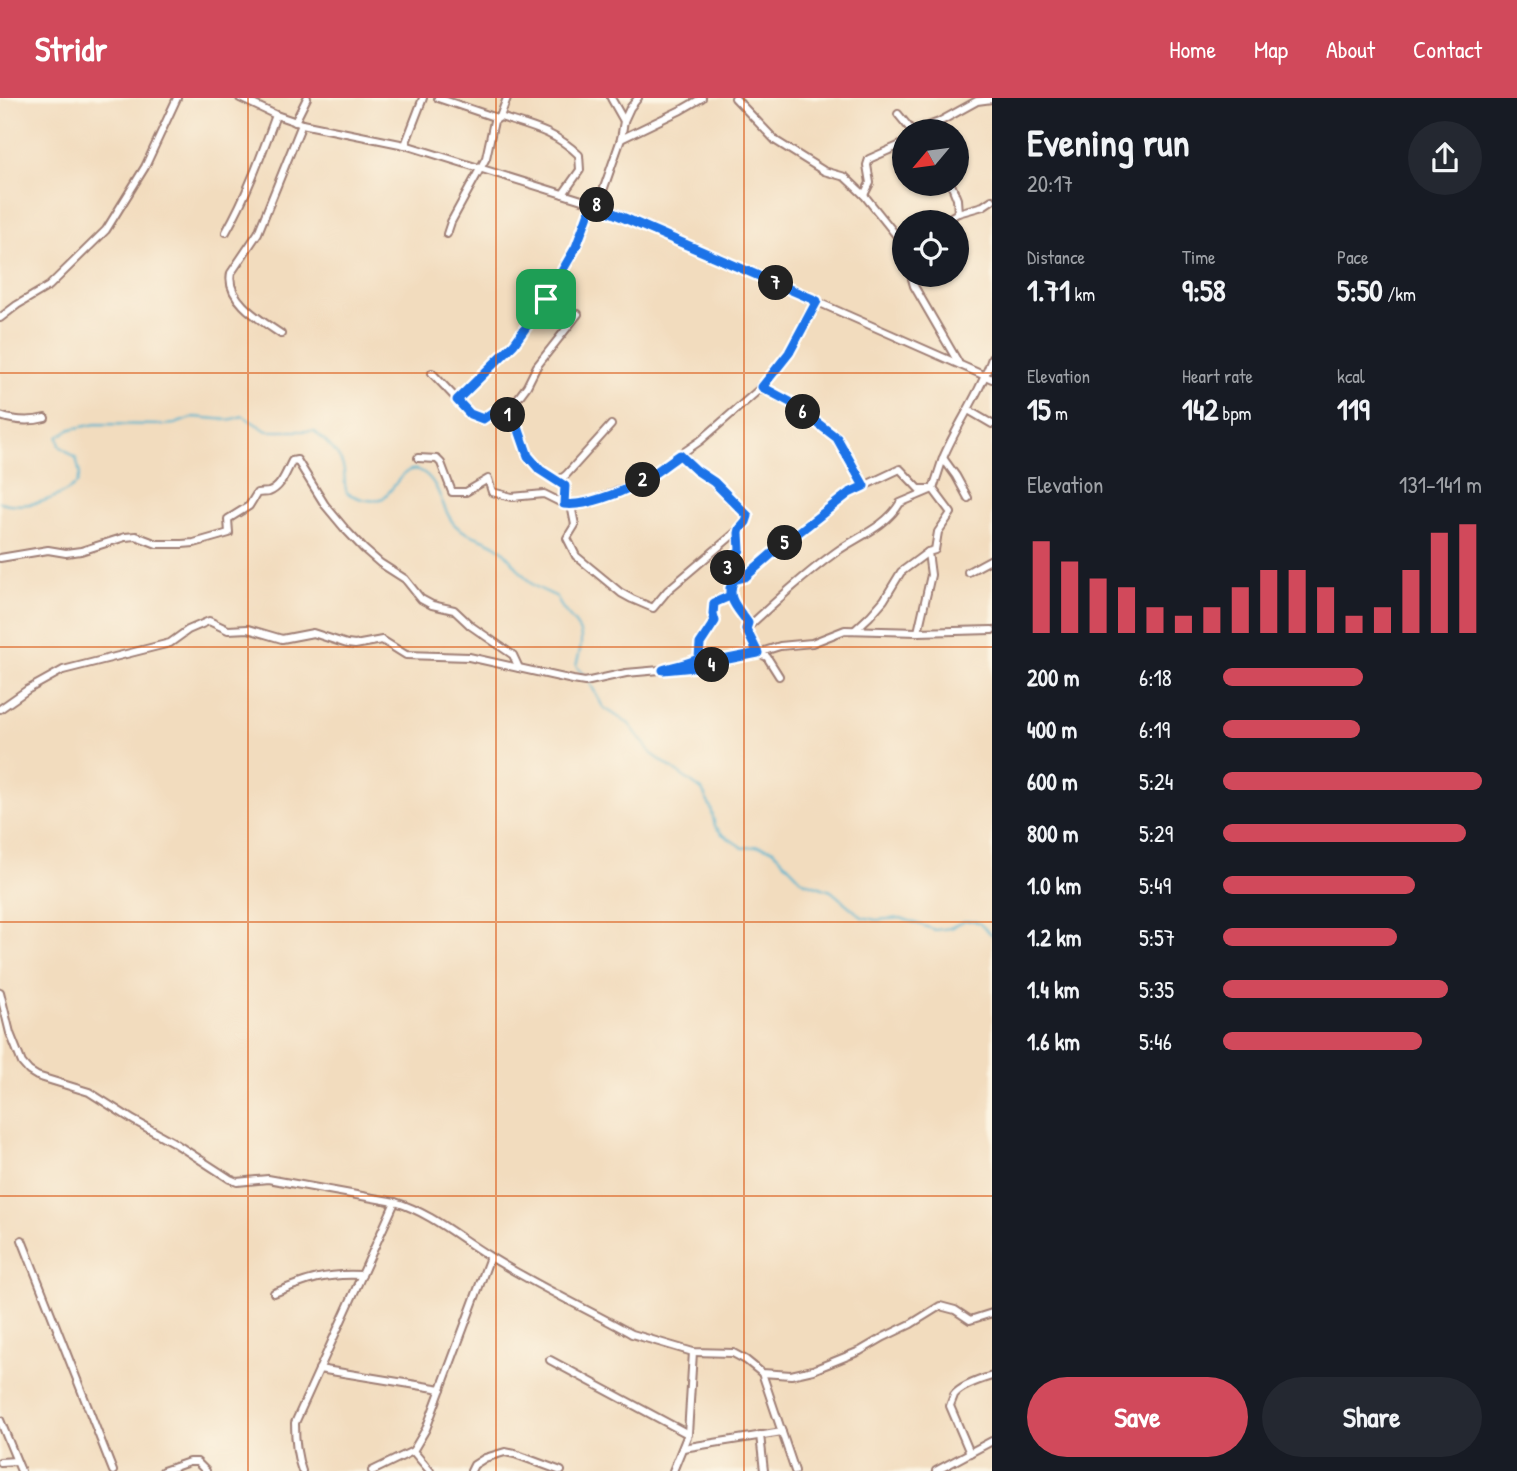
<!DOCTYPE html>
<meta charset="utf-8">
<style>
:root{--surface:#171b24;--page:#242831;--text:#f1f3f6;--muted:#9ea1a6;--accent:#d1495b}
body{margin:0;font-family:"Patrick Hand",sans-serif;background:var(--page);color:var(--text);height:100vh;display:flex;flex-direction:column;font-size:26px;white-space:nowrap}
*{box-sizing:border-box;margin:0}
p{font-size:23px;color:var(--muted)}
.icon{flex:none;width:38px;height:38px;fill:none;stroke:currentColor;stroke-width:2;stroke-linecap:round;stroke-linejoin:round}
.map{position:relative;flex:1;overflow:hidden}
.side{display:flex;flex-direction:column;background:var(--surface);width:525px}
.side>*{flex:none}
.needle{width:46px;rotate:241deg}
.buttons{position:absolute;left:892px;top:21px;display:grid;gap:14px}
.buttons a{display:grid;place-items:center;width:77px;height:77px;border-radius:50%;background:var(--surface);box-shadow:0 2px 5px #0004;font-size:35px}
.pin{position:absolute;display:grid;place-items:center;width:60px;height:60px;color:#fff;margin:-30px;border-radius:14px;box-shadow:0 4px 10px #0006}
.km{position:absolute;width:35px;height:35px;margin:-18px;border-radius:50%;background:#222;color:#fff;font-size:19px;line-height:35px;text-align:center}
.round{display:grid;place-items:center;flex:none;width:74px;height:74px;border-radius:37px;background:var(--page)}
.summary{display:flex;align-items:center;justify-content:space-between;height:119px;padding:0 35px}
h1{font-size:38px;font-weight:700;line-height:52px}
.stats{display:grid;grid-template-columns:repeat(3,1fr);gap:10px;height:119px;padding:7px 35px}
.stats div{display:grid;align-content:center}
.stats b{font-size:30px;font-weight:700}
.stats small{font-size:19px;font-weight:400}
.stats p{font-size:19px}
.chart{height:196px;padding:14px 35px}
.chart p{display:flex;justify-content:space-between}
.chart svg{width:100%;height:126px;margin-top:7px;stroke:var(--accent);stroke-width:6}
.button{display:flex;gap:14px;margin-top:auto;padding:14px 35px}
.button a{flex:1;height:80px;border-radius:42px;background:var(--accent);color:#fff;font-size:28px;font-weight:700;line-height:80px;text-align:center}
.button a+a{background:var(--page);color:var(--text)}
ul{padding:0 35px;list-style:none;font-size:23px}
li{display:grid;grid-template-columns:112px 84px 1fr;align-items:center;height:52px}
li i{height:18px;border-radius:9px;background:var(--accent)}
header{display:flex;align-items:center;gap:42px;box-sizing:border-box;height:98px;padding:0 35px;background:var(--accent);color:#fff}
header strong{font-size:33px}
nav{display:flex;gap:38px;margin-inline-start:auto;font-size:24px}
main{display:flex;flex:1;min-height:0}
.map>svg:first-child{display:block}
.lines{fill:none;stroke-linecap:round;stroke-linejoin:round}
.stream{stroke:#4fb0ce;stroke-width:2}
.minor-casing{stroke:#9e7e74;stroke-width:10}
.minor{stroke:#fff;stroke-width:6}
.route-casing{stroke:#fff;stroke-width:14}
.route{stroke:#1a73e8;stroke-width:9}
.grid{fill:none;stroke:#d8530f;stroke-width:2;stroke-opacity:0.55}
</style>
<header>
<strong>Stridr</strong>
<nav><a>Home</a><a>Map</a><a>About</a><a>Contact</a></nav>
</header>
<main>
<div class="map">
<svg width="992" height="1373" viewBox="0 0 992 1373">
<rect width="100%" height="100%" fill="#fcf5e5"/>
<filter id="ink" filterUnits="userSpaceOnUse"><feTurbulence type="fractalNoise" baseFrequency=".0143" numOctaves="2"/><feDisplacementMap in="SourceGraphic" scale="14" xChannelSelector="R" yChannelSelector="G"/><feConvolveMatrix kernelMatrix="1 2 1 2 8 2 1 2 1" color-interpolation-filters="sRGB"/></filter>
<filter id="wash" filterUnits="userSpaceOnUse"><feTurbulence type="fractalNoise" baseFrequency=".00686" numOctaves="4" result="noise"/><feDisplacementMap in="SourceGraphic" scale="28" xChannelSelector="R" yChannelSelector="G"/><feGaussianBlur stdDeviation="1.57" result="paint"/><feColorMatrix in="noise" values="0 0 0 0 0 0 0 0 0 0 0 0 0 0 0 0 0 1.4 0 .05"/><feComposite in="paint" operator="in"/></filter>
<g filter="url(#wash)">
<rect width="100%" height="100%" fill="#f2dcbe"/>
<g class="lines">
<g class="stream">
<path d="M0,404C27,412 55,402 77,386L80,376L76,360L60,348L58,339L71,331L96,326L164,327L175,326L194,319L229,322L243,318L267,333H314C325,343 342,357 344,373C345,382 344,387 347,395C357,400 372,406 383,400C395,392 404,361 424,375C441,387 441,411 454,426C465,438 484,439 497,448C510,457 520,476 533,487C540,492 550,495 557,499C561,517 583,524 581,544C581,552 578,560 576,568L587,580"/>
<polyline points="590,585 603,609 629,626 652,656 702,692 711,710 715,728 722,736 743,750 758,748 772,751 803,783 831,793 862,819 876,822 901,820 935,832 950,830 964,823 974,823 979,825 992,837"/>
</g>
</g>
</g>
<g filter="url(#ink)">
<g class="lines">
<defs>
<g id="minor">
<polyline points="240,0 276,17 302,26 405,47 598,107 992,281"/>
<polyline points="438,0 497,20"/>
<polyline points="611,0 624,23"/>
<polyline points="735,0 776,43 824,73 845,79 864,97 896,137 905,157"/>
<polyline points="898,16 912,33"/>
<polyline points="500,19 507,0"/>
<polyline points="295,24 307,0"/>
<polyline points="915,33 939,24 977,3 992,1"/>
<polyline points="621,41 681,12 702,0"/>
<polyline points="405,47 423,0"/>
<polyline points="931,86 934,86"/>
<polyline points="951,86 957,101 958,115"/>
<polyline points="864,97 870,85 867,67 869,61 905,45"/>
<polyline points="598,107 621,41 624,23 630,10 638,0"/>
<polyline points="942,124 958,115 983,108 992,102"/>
<path d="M226,134C247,97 261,58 276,17"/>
<path d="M447,136L451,124L486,60L494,23L500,19C531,29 554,33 579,57L580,72L563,96"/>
<polyline points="911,177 914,188 958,264"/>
<polyline points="0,220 17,207 49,188 106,132 145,69 177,0"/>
<path d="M281,236C262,223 225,202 231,175L258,135L302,26"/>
<polyline points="432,275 470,315 483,321 493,314 507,315"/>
<polyline points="762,289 790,305 837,340 865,388"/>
<polyline points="457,302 514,246 546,201 576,149 592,106"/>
<polyline points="968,312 992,326"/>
<polyline points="507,315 527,288 537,268 578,216"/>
<polyline points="507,315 519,332 529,358 539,372 559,384"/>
<path d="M0,318C15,323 30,324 45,320"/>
<polyline points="418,360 437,361 441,365 452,394 466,394 488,381 492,394 512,399 544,396 564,406 571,407 594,402 639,385 700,343 762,289 789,255 817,203"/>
<path d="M943,360C957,326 980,296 992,260"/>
<polyline points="564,406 565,388 558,383 566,377 611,327"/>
<polyline points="571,407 575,427 567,440 576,458 621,495 632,501 653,510 668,492 735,435 739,435"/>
<path d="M0,460L48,452L66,455L81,453L125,439L136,438L157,446H182L194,445L229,435L228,421L249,408L257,395C261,394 265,395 269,394C282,389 286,374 292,363L297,362L325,407L345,431L364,451L380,465L405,481L421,501L432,507L454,512L471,528L513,557L519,570"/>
<polyline points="968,474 992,461"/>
<polyline points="734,482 745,479 776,452 849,395 900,371 919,391 930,391"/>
<polyline points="730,498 748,525 746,531 758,555 767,559 779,578"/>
<path d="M746,531C775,504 804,477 836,454C857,439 886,429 900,405L933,391L943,360L956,378L968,400"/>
<polyline points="855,532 870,518 884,502 901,474 928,454"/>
<polyline points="918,534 931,477 928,454 935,452 938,434 951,415 933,391"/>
<path d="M668,570C679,565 690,566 699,560L700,546L715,523L713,516L714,505L730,498V490L734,482L727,469L740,451L739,435L748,420C744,409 732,404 724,395C710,381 694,370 680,357"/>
<polyline points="0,611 27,592 63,572 170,545 188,532 209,523 228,532 248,531 282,541 313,535 347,546 355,547 382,542 406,557 469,559 573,582 585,584 626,575 717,567 718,563 758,555 780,548 812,545 845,532 918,534 992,532"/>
<path d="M0,894L10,935L22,965L29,973L37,978L89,994L133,1022L173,1044L230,1081L237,1084L268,1081L395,1104C431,1115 458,1139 489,1158C535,1187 585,1210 632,1236L693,1254L733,1255L746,1262L762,1275L791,1277L813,1272L860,1253L884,1239L911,1226L940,1208L955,1212L970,1222L992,1215"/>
<polyline points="22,1142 113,1373"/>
<path d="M274,1195C307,1182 325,1175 362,1177"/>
<polyline points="550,1262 688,1336"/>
<polyline points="319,1271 441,1291"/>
<polyline points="762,1275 795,1373"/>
<polyline points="0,1322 21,1373"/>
<polyline points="760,1337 764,1373"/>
<polyline points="683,1350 782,1334"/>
<polyline points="413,1353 430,1373"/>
<path d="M970,1355L950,1308C950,1307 954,1298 954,1297C961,1288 982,1281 992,1278"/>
<polyline points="0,1364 16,1363"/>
<polyline points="163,1373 189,1364 197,1364 206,1373"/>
<path d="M302,1373C296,1357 295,1342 295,1325L395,1104"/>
<polyline points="372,1373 413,1353 426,1331 490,1159"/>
<polyline points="471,1373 474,1367 485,1360 505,1354 515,1356 561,1373"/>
<polyline points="673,1373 688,1336 693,1254"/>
<polyline points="936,1373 992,1343"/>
</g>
</defs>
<use href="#minor" class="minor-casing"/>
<use href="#minor" class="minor"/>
</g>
</g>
<g class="lines" filter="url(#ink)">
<defs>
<path id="route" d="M546,201L514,246L457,302L470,316L483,321L493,314L507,315L519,332L528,358L540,372L565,388L564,406C584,409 620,395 638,385C653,378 666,366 680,357L696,372L714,384L748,418L746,424L740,431L739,435L740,452L727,469L734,482L730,490V498L714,505L713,516L715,523L700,546L699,560C689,567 675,567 663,572L717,567L718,563L758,555L746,531L748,525C738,510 725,500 734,482L745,479L776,452L849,395L864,388L837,340L790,304L762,289L789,255L817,203L592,106L576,149L546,201"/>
</defs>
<use href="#route" class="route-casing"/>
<use href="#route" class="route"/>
</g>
<path class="grid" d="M248,0V1373M496,0V1373M744,0V1373M0,275H992M0,549H992M0,824H992M0,1098H992"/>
</svg>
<div class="buttons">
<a><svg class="needle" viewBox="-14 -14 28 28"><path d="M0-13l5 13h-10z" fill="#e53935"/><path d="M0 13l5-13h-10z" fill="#9ea1a6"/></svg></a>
<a><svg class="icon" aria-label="locate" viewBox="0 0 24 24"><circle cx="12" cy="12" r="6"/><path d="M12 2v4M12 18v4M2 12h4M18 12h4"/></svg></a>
</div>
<div class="pin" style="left:546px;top:201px;background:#1e9e55"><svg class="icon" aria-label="arrive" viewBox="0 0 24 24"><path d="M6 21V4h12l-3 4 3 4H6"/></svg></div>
<b class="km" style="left:508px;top:317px">1</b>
<b class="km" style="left:643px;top:382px">2</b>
<b class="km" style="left:728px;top:470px">3</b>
<b class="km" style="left:712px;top:567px">4</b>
<b class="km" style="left:785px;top:445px">5</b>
<b class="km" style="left:803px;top:314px">6</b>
<b class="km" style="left:776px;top:185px">7</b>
<b class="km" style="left:597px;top:107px">8</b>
</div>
<section class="side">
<div class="summary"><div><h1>Evening run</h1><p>20:17</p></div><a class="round"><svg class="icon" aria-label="share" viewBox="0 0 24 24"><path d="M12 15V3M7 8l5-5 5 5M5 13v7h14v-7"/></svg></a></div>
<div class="stats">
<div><p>Distance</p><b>1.71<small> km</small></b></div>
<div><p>Time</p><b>9:58</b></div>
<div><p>Pace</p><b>5:50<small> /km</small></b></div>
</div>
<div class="stats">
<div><p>Elevation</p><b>15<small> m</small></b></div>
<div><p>Heart rate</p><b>142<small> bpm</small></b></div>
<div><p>kcal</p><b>119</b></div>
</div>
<div class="chart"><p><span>Elevation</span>131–141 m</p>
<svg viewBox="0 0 160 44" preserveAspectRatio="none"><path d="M5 44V12M15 44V19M25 44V25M35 44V28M45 44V35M55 44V38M65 44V35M75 44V28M85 44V22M95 44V22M105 44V28M115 44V38M125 44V35M135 44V22M145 44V9M155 44V6"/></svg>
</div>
<ul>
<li><b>200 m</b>6:18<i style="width:54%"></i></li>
<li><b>400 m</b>6:19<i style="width:53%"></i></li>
<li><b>600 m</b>5:24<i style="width:100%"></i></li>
<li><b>800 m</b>5:29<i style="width:94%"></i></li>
<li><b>1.0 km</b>5:49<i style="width:74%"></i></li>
<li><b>1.2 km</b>5:57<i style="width:67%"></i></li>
<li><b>1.4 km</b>5:35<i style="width:87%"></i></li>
<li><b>1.6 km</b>5:46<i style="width:77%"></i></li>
</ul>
<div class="button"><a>Save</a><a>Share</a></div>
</section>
</main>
